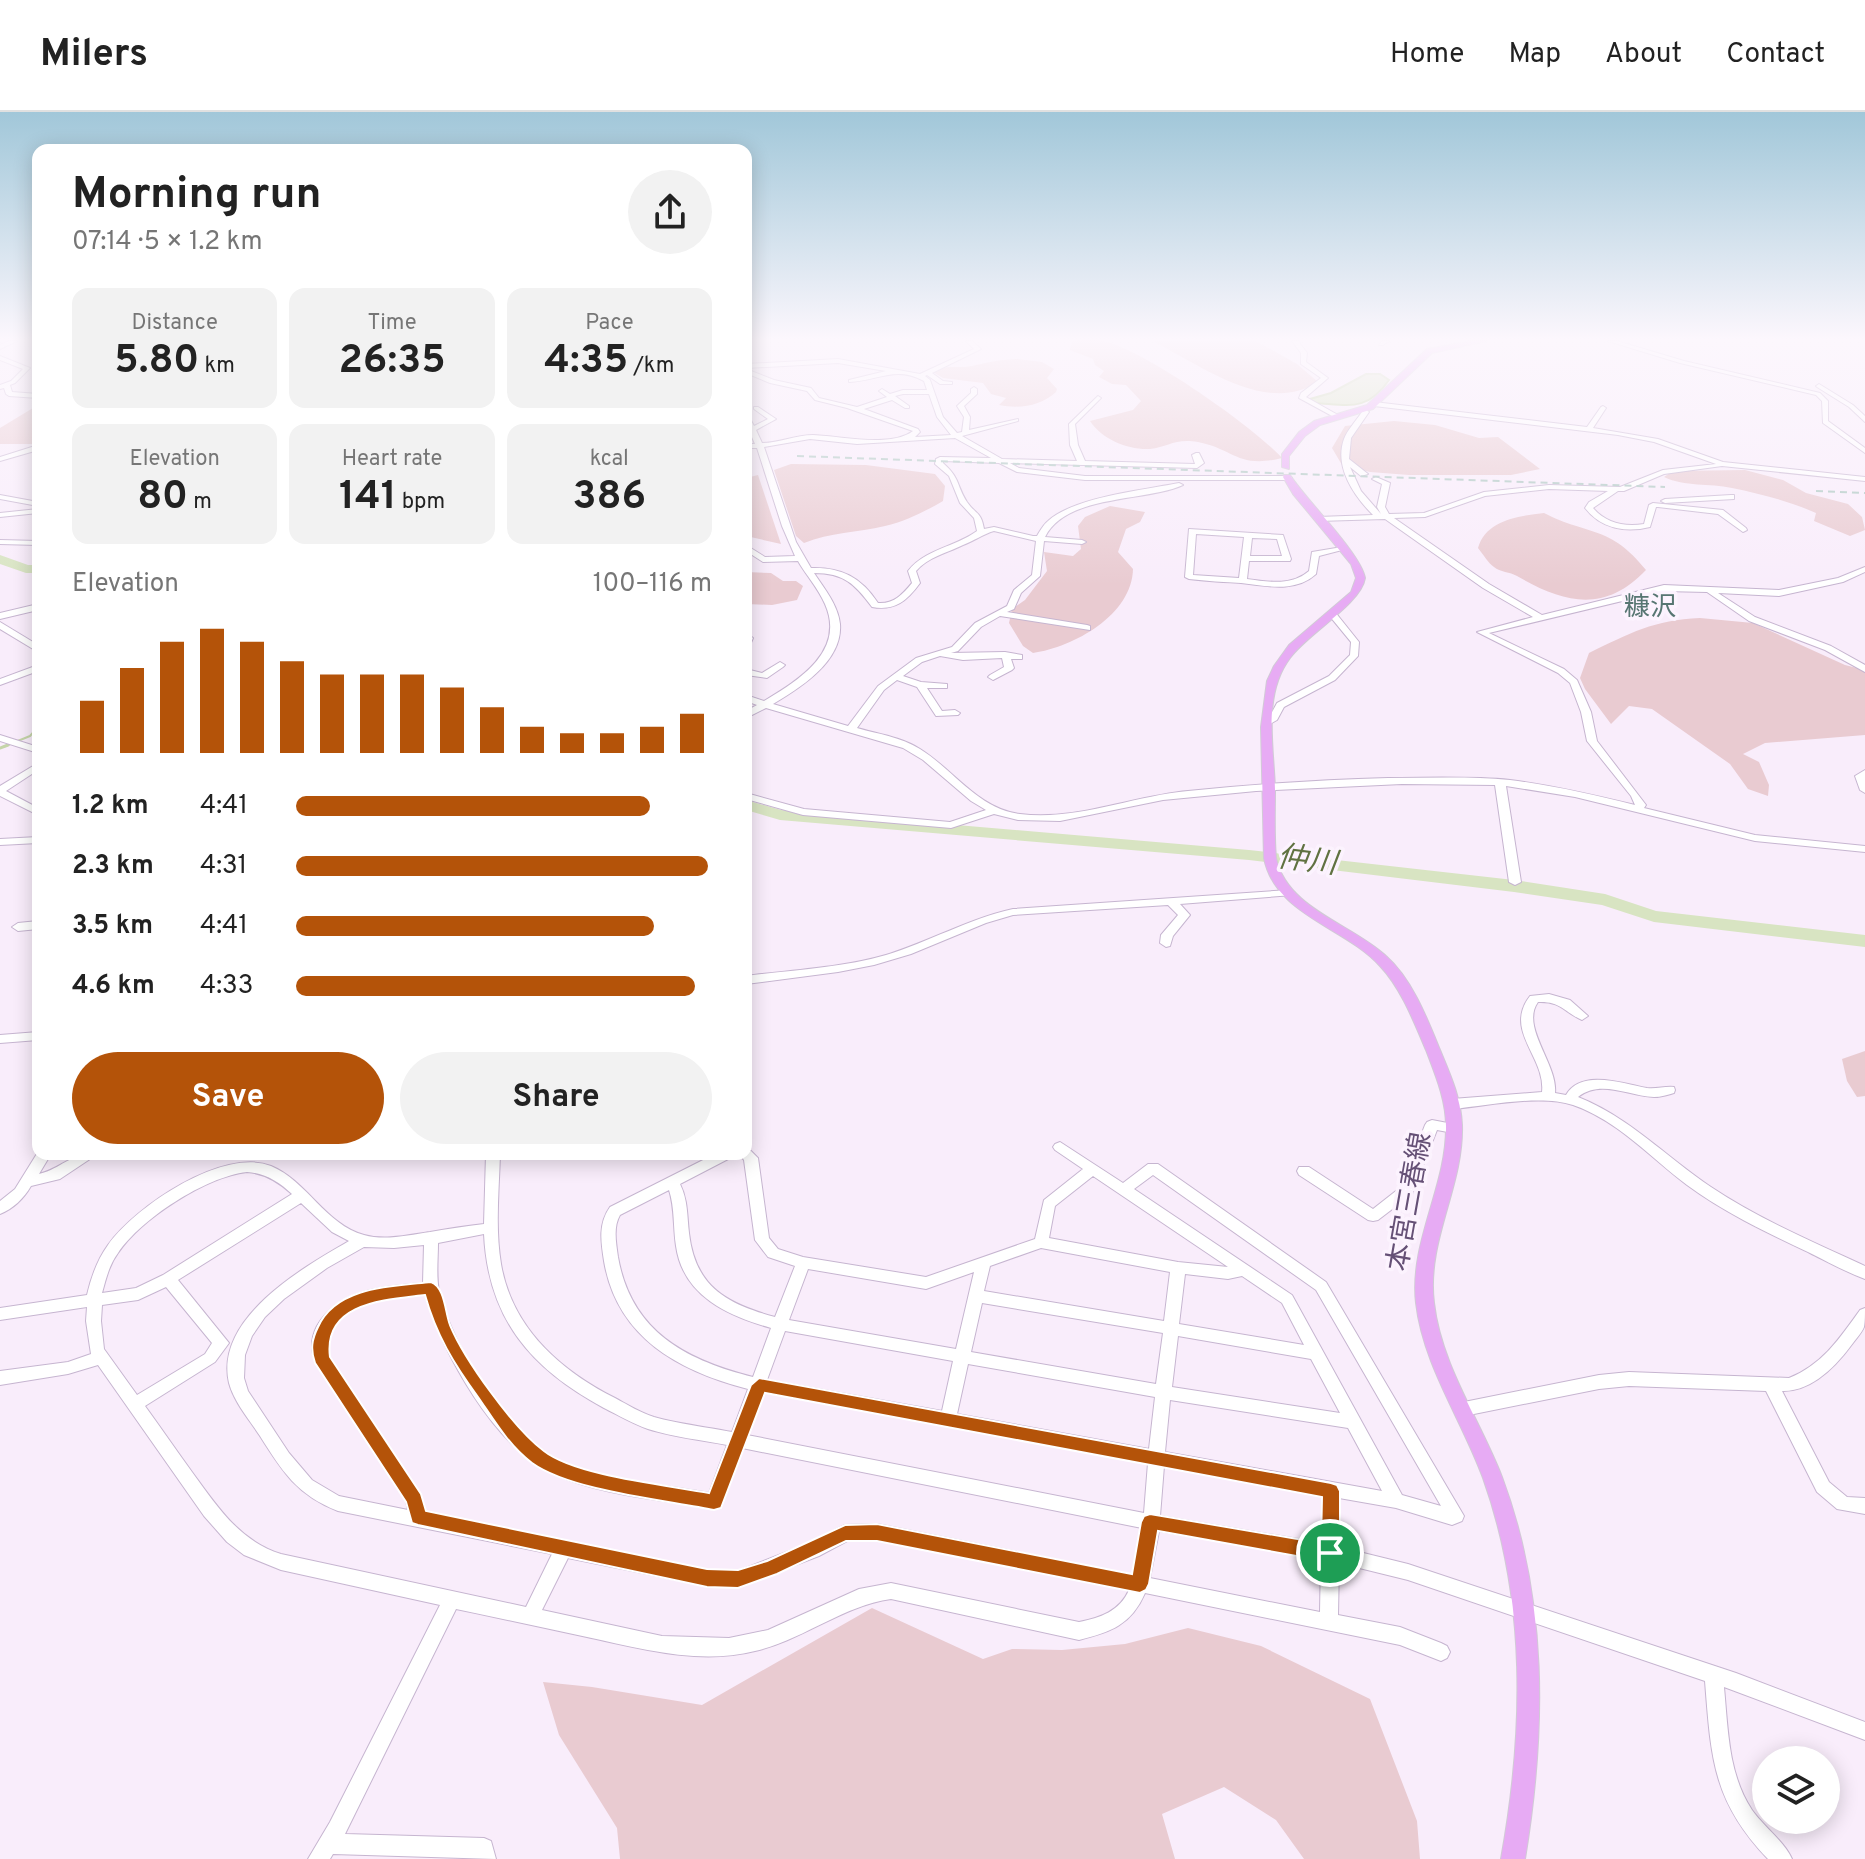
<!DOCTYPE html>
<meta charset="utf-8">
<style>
:root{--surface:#fff;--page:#f2f2f2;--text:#222;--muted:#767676;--line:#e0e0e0;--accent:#b45309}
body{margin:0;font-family:Overpass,"Noto Sans JP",sans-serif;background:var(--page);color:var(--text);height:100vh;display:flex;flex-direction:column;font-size:30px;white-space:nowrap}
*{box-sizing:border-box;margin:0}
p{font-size:26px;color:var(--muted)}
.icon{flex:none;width:44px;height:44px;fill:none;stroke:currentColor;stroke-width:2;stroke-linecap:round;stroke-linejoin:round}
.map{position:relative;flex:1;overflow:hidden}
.drawer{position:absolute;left:32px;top:32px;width:720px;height:1016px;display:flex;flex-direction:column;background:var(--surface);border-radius:16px;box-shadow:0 4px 20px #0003}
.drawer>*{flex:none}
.fabs{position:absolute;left:1752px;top:1634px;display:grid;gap:16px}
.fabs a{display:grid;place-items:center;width:88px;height:88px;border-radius:50%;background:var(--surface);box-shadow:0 4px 20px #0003;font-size:40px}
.pin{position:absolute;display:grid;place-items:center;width:68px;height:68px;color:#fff;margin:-34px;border:4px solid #fff;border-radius:50%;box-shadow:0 2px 8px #0007}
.round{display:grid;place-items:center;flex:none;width:84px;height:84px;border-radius:42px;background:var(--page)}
.head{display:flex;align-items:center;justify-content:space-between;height:136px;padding:0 40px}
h1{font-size:44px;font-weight:700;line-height:60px}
.figures{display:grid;grid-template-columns:repeat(3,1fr);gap:12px;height:136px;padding:8px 40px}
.figures div{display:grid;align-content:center;border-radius:16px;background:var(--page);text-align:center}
.figures b{font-size:40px;font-weight:700}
.figures small{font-size:22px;font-weight:400}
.figures p{font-size:22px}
.chart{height:224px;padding:16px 40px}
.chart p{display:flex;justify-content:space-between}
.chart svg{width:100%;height:144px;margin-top:8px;stroke:var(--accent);stroke-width:6}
.button{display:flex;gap:16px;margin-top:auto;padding:16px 40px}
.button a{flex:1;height:92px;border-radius:48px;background:var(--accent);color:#fff;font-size:32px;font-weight:700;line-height:92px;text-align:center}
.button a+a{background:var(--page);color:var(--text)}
ul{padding:0 40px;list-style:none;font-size:26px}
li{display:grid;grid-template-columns:128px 96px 1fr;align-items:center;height:60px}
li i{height:20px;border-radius:10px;background:var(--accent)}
header{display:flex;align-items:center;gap:48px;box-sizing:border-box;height:112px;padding:0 40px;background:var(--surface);border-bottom:2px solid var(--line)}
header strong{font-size:38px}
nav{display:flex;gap:44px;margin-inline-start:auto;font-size:28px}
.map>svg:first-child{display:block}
.green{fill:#e9cbd1}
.water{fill:#d8e4c2;stroke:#c5d5a9;stroke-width:2}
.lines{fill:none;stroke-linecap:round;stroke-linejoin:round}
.stream-far1{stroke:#c5d5a9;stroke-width:2}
.stream{stroke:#c5d5a9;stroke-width:3}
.river{fill:#d8e4c2;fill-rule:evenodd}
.minor-casing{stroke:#c6b5d0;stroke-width:2}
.major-casing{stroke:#d1cad6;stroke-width:2}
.minor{fill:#fff;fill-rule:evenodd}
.major{fill:#e7abf4;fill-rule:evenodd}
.rail{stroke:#aac6bf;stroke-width:2;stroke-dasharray:7 5;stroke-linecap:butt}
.route{fill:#b45309;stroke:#fff;stroke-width:2;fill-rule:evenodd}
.labels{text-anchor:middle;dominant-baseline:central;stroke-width:7;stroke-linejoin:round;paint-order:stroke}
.far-quarter-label{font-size:26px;fill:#577672;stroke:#fcf3fe}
.street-label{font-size:28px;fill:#655076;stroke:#fcf3fe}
.water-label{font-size:30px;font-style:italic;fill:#607241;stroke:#fcf3fe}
</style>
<header>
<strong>Milers</strong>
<nav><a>Home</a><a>Map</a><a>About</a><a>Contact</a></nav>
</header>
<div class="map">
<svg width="1865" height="1747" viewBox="0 0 1865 1747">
<rect width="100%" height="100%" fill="#f9edfb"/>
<g class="green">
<path d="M1072,229C1081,229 1093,227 1103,229C1143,237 1254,315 1282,346C1238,357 1234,337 1198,330C1175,326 1168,335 1150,337C1127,338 1102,327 1090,309L1133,298L1141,289L1126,273L1112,272L1099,265L1104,259L1095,253L1093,247L1070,238Z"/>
<path d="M1152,229H1256L1297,252L1318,270C1265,304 1200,252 1152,229Z"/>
<path d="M1017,247L1042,250L1054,257L1047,266L1057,277L1056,280C1041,294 1020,297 999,293L1006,286L991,282L983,271L943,266L933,260C947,252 957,257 972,254C991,250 996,248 1017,247Z"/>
<polygon points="38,293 38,332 0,332 0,316"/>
<polygon points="1394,309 1435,313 1479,326 1498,325 1540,357 1511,363 1409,363 1370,360 1342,353 1332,336 1345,314"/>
<path d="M791,352L866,353L935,362L945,374L943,389C924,400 906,409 885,414C857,421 830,420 804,431L796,424L774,358Z"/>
<path d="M1745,358L1783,368L1806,381L1848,392L1862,405L1865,418L1850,424L1814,409L1816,401C1789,389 1761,382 1732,376C1709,371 1685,375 1664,365L1673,359Z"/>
<polygon points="758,363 781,432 746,424 746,366"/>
<path d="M1110,394L1145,400L1140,410L1126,417L1118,440L1133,457C1132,503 1074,535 1033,541L1023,534L1009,511L1012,497L1025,488L1047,459L1044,440L1073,444L1081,437L1078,414L1085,405Z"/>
<path d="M1544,401C1589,424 1610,413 1646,458C1605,501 1565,492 1517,464C1510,460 1500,460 1494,455C1488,451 1483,442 1478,436C1486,408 1518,404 1544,401Z"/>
<polygon points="746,460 771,461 783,469 796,469 803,474 797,488 772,493 746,492"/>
<path d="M1700,506L1753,511L1845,553L1865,558V623L1765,631L1743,642L1759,650L1769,673L1768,684L1748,677L1730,652L1652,597L1629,594L1611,612L1585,577L1580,566L1589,541C1630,521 1654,508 1700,506Z"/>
<polygon points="1865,939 1865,984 1857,985 1847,969 1842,947"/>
<polygon points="872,1496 983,1547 1012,1537 1062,1538 1125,1532 1188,1516 1261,1534 1370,1587 1417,1709 1420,1747 1304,1747 1276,1708 1224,1675 1162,1702 1175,1747 620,1747 617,1716 559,1623 543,1570 592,1575 702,1593"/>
</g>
<path class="water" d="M1366,262H1380L1389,268C1367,300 1349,293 1315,291L1310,287L1331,281Z"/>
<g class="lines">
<polyline class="stream-far1" points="3,635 30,624 38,615"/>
<polyline class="stream" points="0,636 8,633"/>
<g class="river">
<polygon points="0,443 28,453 38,453 38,461 26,461 0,452"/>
<polygon points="746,688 781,698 1249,738 1514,768 1605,782 1656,799 1865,823 1865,835 1654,810 1602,793 1514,780 1249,748 780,708 746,698"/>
</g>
<defs>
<g id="minor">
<polygon points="9,229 17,229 0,237 0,233"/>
<path d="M966,229H972L981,237L932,261L943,269L952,270V272H940L927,263L925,264L930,268L943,305L957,321L962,320L964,305L957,294L971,281V277L974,275L977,277V282L964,294L970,305L969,318L1018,307V309L962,324L1002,347L1077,349L1070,333L1069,312L1098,284L1101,286L1075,312L1078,333L1085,349L1195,352L1192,343L1196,341H1199L1204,351L1197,356L1010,351L1019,356L1085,364H1288L1292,366L1288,368H1085L1017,360L999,351L943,349V351C961,367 956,373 967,390C976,403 981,399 984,417L994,415L1033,424H1037C1040,419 1043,413 1048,409C1074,385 1144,378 1179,371L1183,373C1146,390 1066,382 1045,425L1082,428L1086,430L1082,432L1044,429L1040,464L1021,481L1014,497L1007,500L1087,513L1090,514V518L1000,504L981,515L958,539L951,541L1005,540L1022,543V547H1011L1014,556L1012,558L993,568L988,565L990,563L1004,555L1002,546L963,548L940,544L922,550L903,564L921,570L947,572V576H927L942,599L955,598L960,601L958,603L936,604L917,575L897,568L884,578L857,616C878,622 901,625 920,637C954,658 978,697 1020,702C1077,709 1132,684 1188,679C1255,672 1321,668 1388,666C1429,666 1470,664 1510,668C1552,673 1594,683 1635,693L1631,684L1587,629L1581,600L1570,571L1558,561L1477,520L1533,505L1483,476L1385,407L1318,409L1314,407L1318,405L1373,403C1354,384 1334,355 1344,327C1348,317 1356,309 1362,300L1361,298L1364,296L1369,300L1351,326L1349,347L1368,362L1361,364L1350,355L1361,379L1381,402L1377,395L1382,372L1372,367L1376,365L1390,371L1385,395L1389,402L1424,401L1484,380L1549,373L1620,375L1663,358L1716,352L1654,330L1618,323L1374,294L1371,292L1374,290L1587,315L1601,295L1603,294L1606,296L1593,316L1658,327L1723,350L1865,365V369L1722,354L1664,362L1624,379H1618L1593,396C1606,411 1624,415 1644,412L1649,393L1653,391L1723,398L1746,416L1747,418L1743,420L1718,402L1658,395H1656L1650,415C1626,421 1601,417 1585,396L1589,390L1608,379L1549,377L1485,384L1425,405L1394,406L1489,472L1542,503L1664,473L1779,478L1838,466L1865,455V460L1843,470L1779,484L1718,481L1755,505L1831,534L1865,553V560L1825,538L1749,509L1707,480L1664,479L1489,521L1564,557L1577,568L1591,600L1597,629L1646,693L1644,696L1755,723L1865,734V740L1755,729L1575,685L1506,674L1521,770L1515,773L1509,770L1495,673L1402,672L1256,679L1163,688L1060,709L1018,708L994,702L951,716L803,703L746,687V681L804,697L950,710L986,698L971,689L923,648L903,636L766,596L746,606V599L757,593L746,589V583L764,589C799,568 846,539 825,492C818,476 806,463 798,449L763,450L746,439V433L765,445L795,444L782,414L757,336H746V332H755L746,311V302L748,303L754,314L768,307L754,297V295H758L776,307L756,318L762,331C779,331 796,323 813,323C841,324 890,336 913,319L847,296L815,288L807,279L770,271L746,261V257L774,268L811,276L819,286L857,295L887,285L879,279L882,277L890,282L903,278H927L924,269C895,253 878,269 849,270V268L886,259L838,251L746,256V252L838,247L920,262L974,237ZM903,282H929L937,305L951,323L915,325L920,320L918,317L864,297L892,288L905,296H909V294L895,284ZM955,326L991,346L940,345L936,347L935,352L949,364L960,391L974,406L977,419C955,435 925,437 908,459L912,471C902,483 894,492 878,491C861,465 841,455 811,456L796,430L764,335L810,327L857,332ZM994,419L1036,429L1032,463L1014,478L1007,494L975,511L952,535L916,546L878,574L848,614L773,592C800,576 843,549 840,512C838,493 824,476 814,461C844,461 855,472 872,495C895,499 907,489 920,471L916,459C928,445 947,441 963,433C974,429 983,422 994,419Z"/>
<polygon points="1292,229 1298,229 1307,241 1306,250 1328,266 1306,285 1338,303 1338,305 1334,305 1299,286 1301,281 1321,266 1301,252 1301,241"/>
<polygon points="1382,229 1389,229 1383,233 1379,233"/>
<polygon points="1608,229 1617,229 1684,249 1820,281 1828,289 1828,309 1865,336 1865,341 1823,311 1822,289 1816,283 1680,251"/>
<polygon points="0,244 30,256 15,271 10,273 12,280 38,282 38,286 9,284 6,282 4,276 0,277 0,273 11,269 23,257 0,248"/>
<polygon points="1819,272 1853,293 1865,304 1865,310 1849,295 1817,275 1816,274"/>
<polygon points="35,334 38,334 38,338 0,349 0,345"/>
<polygon points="0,383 38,390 38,394 0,387"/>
<polygon points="1731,383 1734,383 1734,387 1665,391 1661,389 1665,387"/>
<polygon points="38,397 38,401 0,405 0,401"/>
<path d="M1189,417L1283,423L1291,447L1290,449H1249L1247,467C1269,470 1292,474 1309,459L1312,440L1342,435L1346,437L1319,444L1316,462C1295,481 1267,474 1241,471C1224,470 1206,469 1189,467L1185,465ZM1196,422L1244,425L1239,466L1193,463ZM1252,426L1277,427L1282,444H1250Z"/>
<polygon points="0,428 38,429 38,433 0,432"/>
<polygon points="38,492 38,498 0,507 0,501"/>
<polygon points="1332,499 1335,500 1359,530 1358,544 1335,568 1284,595 1277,608 1270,612 1264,612 1262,610 1270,604 1277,591 1329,564 1350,543 1351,530 1328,502"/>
<polygon points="0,510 38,533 38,540 0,517"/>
<polygon points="749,523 753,526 749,535 746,536 746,524"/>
<polygon points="780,550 785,553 783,555 767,566 746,563 746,557 762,561"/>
<polygon points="38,553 38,559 0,573 0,567"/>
<polygon points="0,623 38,635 38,641 0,629"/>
<polygon points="38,651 38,658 6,679 38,696 38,703 0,684 0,674"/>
<polygon points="1865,658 1865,681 1860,678 1855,664"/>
<polygon points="38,725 38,731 0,733 0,727"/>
<path d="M1289,778L1295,781L1293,783L1180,792L1190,803L1173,824L1170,834L1166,835L1160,831L1161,823L1178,803L1168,793L1013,803L986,811L911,842L874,853L838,860L746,872V864C792,858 841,856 886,843C929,830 968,807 1013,797Z"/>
<polygon points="38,809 38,817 18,819 12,815 18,811"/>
<path d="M1549,882L1570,888L1588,904L1582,908C1564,900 1561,889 1538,890C1520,915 1558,952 1555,981L1566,983C1581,956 1625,972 1647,976C1657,977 1665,974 1674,975L1675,978L1674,981C1667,983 1661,985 1654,985C1628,984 1601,967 1578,985C1629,1005 1666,1045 1711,1075C1759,1107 1813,1130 1865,1154V1167C1846,1160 1828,1150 1810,1141C1768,1121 1725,1101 1687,1073C1651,1046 1617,1008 1573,993C1540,982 1487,994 1452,997L1447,995L1445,992L1447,989L1452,987L1542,980C1546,945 1503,919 1530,884Z"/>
<polygon points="38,920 38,928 0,931 0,923"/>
<polygon points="1432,1008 1458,1013 1460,1016 1458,1019 1453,1021 1437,1018 1412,1082 1378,1108 1373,1109 1368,1108 1299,1063 1297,1059 1299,1055 1309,1055 1373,1097 1401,1075 1425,1013 1427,1010"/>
<path d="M1060,1030L1123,1071L1148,1052H1158L1326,1170L1464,1404L1462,1409L1452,1413L1396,1396L1339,1386V1435L1408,1452L1736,1561L1865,1610V1628L1724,1575C1728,1617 1728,1662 1752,1698C1763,1714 1785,1730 1792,1747H1768C1712,1689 1711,1644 1705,1569L1408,1468L1339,1451L1338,1503L1400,1515L1441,1531L1447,1534L1450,1540L1447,1546L1441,1549L1400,1533L1145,1481C1131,1513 1111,1520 1079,1528L891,1487C842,1494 803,1528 755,1539C700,1553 642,1537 587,1525C544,1516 500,1506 456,1497L345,1722L484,1726L491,1729L496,1747L333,1742L330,1747H308L330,1710L440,1493L281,1458L244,1443L227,1430L204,1404L98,1253L68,1262L0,1273V1259L68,1250L91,1242L86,1209L87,1195L0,1208V1196L87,1183C91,1166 97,1148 108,1133C135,1095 223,1035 271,1054C307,1069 326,1113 364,1123C385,1129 409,1123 430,1120C447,1117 466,1114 484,1112L486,1042H500C499,1078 495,1116 501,1152C512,1216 560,1258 615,1286C628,1293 641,1301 654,1305C679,1312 706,1315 732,1320L748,1277C679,1259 617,1226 604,1149C601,1130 598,1112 610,1095L715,1042H734L732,1045L680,1072C688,1088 687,1104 689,1121C695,1175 727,1192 775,1205L795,1154L768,1145L755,1128L744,1048L739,1042H746V1037L751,1039L758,1046L769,1126L778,1137L803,1145L926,1165L1035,1127L1044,1088L1083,1057L1055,1038L1053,1035L1055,1032ZM247,1060C265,1061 279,1070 292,1082L163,1163L136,1176L102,1181C106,1167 109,1153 118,1141C141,1107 205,1065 247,1060ZM1153,1063L1316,1178L1441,1394L1402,1383L1292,1183L1134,1077ZM1093,1064L1228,1155L1178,1150L1049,1126L1055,1094ZM669,1078C675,1096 673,1115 676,1134C683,1184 728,1204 771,1216L753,1265C685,1248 631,1219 618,1145C616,1131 613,1115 620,1103ZM301,1091L332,1120L349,1129C304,1155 214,1206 229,1271C234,1290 249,1307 260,1324C282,1359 297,1383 338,1399L552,1442L526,1495L281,1442C239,1429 216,1393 192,1360C176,1338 161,1316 145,1294L215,1250L229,1231L178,1168ZM484,1122C488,1207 531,1257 604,1296C618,1303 633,1312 648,1317C673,1325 701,1328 727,1333L709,1381C662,1372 610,1370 566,1352C509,1327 453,1238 439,1179C436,1164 438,1147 438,1131ZM424,1133L423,1171C385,1174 338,1177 317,1214C311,1226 310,1238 316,1250L406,1389L408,1398L339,1384L312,1368L289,1341L248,1279L244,1266L245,1243L252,1224L265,1205L284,1187L327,1156L364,1135L394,1136ZM1041,1136L1170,1160L1164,1209L984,1179L990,1154ZM808,1157L926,1177L974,1160L956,1237L789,1208ZM1185,1162L1228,1167L1242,1164L1282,1191L1304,1233L1179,1212ZM166,1175L212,1231L205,1242L137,1283L104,1237L101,1209L102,1193L138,1188ZM425,1182C444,1243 494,1335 554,1362C603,1384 661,1387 714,1397L720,1395L722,1390L742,1336L1142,1416L1133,1463L877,1412L845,1413L807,1432L738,1459L707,1458L426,1401L420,1382L328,1244C318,1190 389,1186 425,1182ZM982,1191L1163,1221L1156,1272L971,1240ZM785,1219L953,1249L942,1299L767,1268ZM1178,1224L1311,1247L1340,1301L1172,1275ZM968,1252L1155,1285L1149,1337L957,1302ZM763,1280L1148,1351L1144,1401L747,1323ZM1170,1288L1348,1316L1382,1379L1165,1340ZM1164,1354L1323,1383L1322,1431L1160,1404ZM1159,1419L1321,1446L1320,1500L1150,1466ZM877,1428L1129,1478C1120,1499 1100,1506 1079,1510L891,1471L859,1477L768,1518L729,1526L662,1524L542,1498L568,1446L707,1474L738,1475L819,1444L847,1429Z"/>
<path d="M38,1040V1042H51L39,1062C63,1056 68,1042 95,1042L93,1045L60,1067L31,1074C24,1086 13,1097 0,1102V1089L15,1077Z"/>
<path d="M1865,1196C1865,1202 1865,1210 1864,1215C1862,1220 1857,1226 1853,1231C1837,1253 1812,1280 1782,1279L1829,1370L1847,1385L1865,1386V1402L1837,1397L1817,1380L1766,1279L1629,1274L1599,1277L1464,1304L1458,1302L1456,1297L1458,1292L1464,1290L1599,1263L1629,1260L1789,1266C1822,1253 1840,1226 1860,1198Z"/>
</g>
<g id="major">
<polygon points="1472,229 1486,229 1432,241 1373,297 1320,313 1305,324 1289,344 1289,357 1282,355 1282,342 1299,320 1314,309 1367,293 1427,237"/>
<path d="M1284,363H1290C1307,389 1361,442 1365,466C1361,492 1307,522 1290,546C1262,583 1274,635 1275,678C1275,701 1274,723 1276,746C1287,797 1352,812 1386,844C1412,867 1427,906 1440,938C1450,962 1461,986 1462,1013C1464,1074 1426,1129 1434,1191C1441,1253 1480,1308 1502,1365C1548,1488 1546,1619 1525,1747H1501C1524,1620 1527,1489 1483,1366C1462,1308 1423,1253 1416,1191C1409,1130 1447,1074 1446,1014C1446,987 1435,962 1426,938C1414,910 1401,876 1380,854C1345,815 1275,803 1264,746L1261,615L1267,569L1274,554L1289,533L1351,480L1356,466L1351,452L1293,382L1283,365Z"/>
</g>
</defs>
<use href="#minor" class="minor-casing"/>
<use href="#major" class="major-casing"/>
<use href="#minor" class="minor"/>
<use href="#major" class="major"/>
<g class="rail">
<polyline points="797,344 1665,375"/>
<polyline points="1816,379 1865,381"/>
</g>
</g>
<linearGradient id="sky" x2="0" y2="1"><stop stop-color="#a1c7d9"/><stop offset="0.48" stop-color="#fcf7fd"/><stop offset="1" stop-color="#fcf7fd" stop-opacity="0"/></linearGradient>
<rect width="1865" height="473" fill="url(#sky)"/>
<path class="route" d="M431,1170C445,1175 445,1200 450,1213C464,1247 514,1317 544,1339C576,1364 667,1373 709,1381L751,1273L759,1266L1331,1371L1337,1373L1340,1379V1441L1337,1447L1330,1450L1158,1419L1149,1472L1146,1478L1140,1481L877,1429H846L777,1462L738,1476L707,1475L418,1413L412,1411L406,1390L315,1251C310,1237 312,1227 318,1215C336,1174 393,1174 431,1170ZM425,1183C436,1223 454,1252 478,1285C494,1308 509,1334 532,1351C571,1379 665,1388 714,1398L721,1396L765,1281L1322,1385L1321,1431L1150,1402L1144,1404L1141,1410L1132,1462L877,1412L845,1413L767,1449L738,1458L707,1457L426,1399L421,1382L330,1245C323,1190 386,1188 425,1183Z"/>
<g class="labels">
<g class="far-quarter-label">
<text x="1650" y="496">糠沢</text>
</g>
<g class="street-label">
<text transform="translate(1411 1090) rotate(-80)">本宮三春線</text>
</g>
<g class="water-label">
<text transform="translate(1307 750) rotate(7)">仲川</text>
</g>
</g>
</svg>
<div class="fabs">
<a><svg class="icon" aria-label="layers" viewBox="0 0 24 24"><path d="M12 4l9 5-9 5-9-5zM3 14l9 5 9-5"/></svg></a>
</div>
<div class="pin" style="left:1330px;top:1441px;background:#1e9e55"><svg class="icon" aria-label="arrive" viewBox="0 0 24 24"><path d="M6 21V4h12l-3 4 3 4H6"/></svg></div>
<section class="drawer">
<div class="head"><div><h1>Morning run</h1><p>07:14 · 5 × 1.2 km</p></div><a class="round"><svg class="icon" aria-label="share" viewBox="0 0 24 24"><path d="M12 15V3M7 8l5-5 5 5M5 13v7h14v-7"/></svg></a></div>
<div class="figures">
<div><p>Distance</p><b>5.80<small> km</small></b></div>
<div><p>Time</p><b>26:35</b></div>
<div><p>Pace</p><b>4:35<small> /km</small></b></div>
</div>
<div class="figures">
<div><p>Elevation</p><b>80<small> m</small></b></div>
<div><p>Heart rate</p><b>141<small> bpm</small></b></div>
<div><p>kcal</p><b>386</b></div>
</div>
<div class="chart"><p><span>Elevation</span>100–116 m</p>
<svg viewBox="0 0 160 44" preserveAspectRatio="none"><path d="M5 44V28M15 44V18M25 44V10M35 44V6M45 44V10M55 44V16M65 44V20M75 44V20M85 44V20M95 44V24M105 44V30M115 44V36M125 44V38M135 44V38M145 44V36M155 44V32"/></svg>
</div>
<ul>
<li><b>1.2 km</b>4:41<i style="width:85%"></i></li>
<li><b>2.3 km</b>4:31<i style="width:99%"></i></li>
<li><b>3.5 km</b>4:41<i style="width:86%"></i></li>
<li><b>4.6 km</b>4:33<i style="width:96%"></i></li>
</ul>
<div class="button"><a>Save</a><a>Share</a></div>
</section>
</div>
